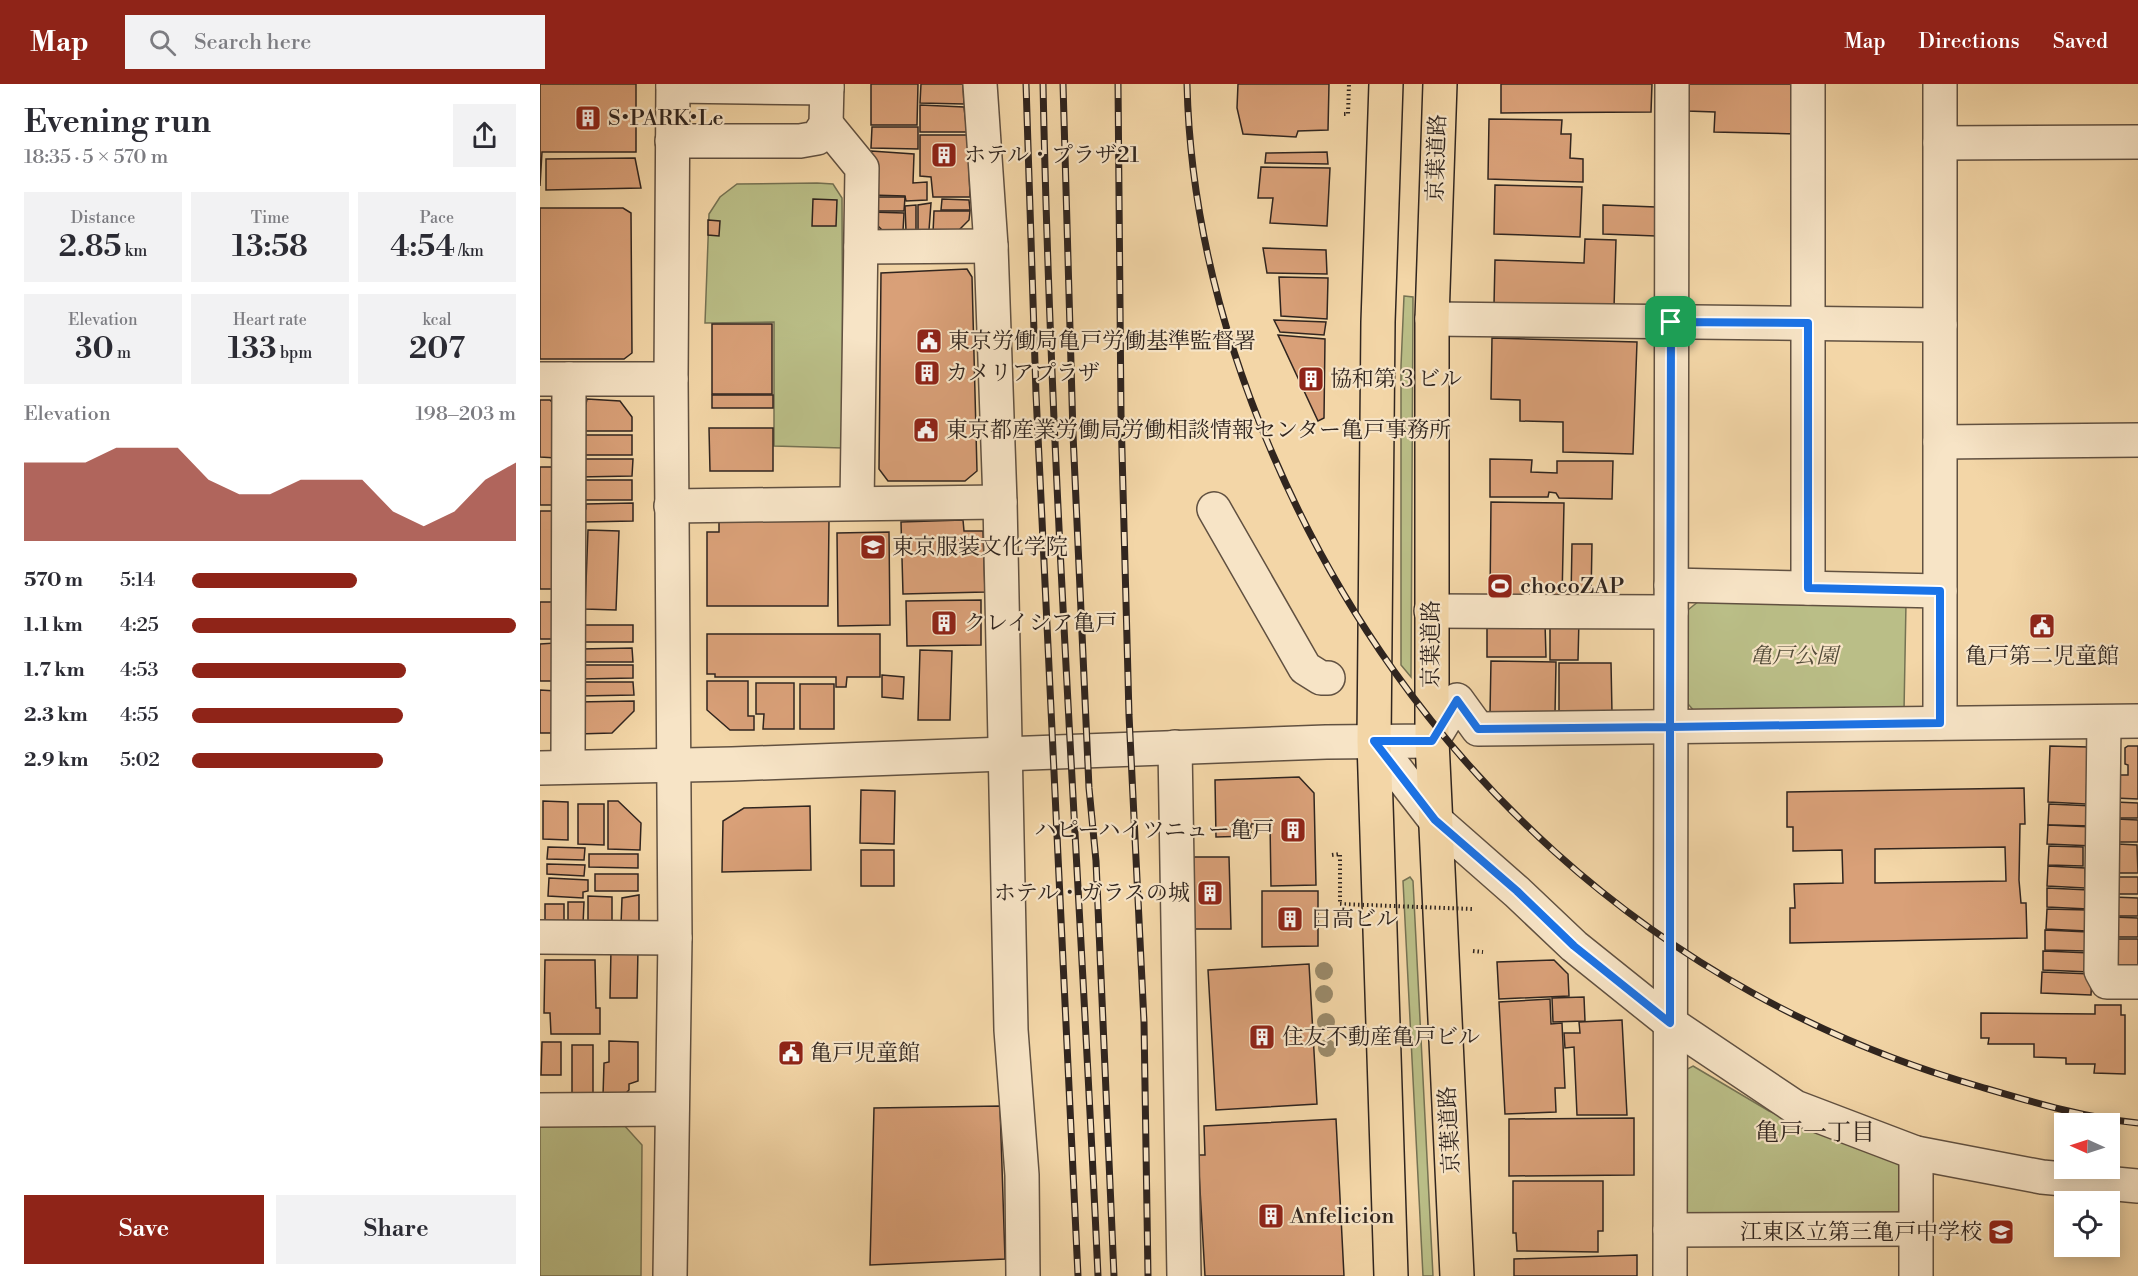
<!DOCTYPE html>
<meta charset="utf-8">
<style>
:root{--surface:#fff;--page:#f2f2f3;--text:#2b2b33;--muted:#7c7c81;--accent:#8f2418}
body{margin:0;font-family:"Libre Bodoni","Noto Serif JP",serif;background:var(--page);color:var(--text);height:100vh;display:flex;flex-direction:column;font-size:22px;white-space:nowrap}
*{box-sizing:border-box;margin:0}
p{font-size:20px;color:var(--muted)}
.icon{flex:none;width:33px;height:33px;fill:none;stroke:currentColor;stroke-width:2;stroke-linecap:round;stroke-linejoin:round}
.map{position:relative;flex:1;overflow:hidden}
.sheet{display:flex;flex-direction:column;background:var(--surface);width:540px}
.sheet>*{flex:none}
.needle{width:39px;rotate:273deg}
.buttons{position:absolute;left:1514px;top:1029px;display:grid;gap:12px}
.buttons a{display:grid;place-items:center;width:66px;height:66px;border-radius:0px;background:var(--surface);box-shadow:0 3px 15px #0003;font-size:30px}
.pin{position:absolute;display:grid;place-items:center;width:51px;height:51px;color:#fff;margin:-26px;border-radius:12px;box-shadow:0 3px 9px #0006}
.round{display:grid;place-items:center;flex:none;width:63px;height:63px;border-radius:0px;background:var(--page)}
.headline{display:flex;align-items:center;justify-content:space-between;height:102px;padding:0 24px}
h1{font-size:33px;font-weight:600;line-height:45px}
.metrics{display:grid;grid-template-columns:repeat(3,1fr);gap:9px;height:102px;padding:6px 24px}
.metrics div{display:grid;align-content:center;border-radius:0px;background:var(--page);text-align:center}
.metrics b{font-size:30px;font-weight:600}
.metrics small{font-size:16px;font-weight:400}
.metrics p{font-size:16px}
.chart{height:168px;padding:12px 24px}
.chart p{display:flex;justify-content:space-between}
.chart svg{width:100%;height:108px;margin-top:6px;fill:var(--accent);opacity:.7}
.action{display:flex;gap:12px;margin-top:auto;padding:12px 24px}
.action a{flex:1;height:69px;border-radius:0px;background:var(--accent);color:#fff;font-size:24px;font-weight:600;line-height:69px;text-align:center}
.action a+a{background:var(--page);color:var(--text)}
ul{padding:0 24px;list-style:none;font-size:20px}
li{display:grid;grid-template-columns:96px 72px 1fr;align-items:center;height:45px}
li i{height:15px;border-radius:8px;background:var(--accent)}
header{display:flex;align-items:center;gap:36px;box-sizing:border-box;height:84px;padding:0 30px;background:var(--accent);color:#fff}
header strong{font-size:28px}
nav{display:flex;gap:33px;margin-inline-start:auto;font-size:21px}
.search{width:420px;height:54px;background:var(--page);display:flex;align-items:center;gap:15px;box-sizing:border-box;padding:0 21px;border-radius:0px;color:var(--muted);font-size:22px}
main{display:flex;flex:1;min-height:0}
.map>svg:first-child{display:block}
.green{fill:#babe87;stroke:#757253;stroke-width:1.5}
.building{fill:#d9a078;stroke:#30251f;stroke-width:1.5;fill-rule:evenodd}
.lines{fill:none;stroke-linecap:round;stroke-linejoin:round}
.minor-casing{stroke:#615141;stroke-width:36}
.highway-casing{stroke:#30251f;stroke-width:36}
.path{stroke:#30251f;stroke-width:4;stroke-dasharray:1.5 3;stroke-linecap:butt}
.minor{stroke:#f7e4c6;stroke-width:33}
.highway{stroke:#f3d6a7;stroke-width:33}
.rail-casing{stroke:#30251f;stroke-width:7}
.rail{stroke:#f7e4c6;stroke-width:4.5;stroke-dasharray:14;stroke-linecap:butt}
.path-bridge{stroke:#30251f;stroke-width:4;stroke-dasharray:1.5 3;stroke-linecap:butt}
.tree{fill:#9a8a6a}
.route-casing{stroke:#fff;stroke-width:12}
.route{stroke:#1a73e8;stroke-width:8}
.labels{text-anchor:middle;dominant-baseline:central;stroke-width:4.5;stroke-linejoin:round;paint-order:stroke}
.poi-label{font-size:22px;fill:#30251f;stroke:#f7e4c6;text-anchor:start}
.street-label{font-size:22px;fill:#30251f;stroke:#f7e4c6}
.park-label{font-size:22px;font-style:italic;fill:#524b39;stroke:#f7e4c6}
.neighbourhood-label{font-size:24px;fill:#30251f;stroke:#f7e4c6}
</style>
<header>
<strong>Map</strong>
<div class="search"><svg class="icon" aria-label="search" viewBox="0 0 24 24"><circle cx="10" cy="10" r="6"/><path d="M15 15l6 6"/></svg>Search here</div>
<nav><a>Map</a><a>Directions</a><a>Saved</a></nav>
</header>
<main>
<section class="sheet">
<div class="headline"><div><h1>Evening run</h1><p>18:35 · 5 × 570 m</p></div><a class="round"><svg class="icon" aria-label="share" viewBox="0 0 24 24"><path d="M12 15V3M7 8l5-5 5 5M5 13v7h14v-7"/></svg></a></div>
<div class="metrics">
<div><p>Distance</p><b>2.85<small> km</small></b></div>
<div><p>Time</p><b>13:58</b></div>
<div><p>Pace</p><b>4:54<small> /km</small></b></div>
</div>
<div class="metrics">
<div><p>Elevation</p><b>30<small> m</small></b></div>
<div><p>Heart rate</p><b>133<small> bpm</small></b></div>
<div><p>kcal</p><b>207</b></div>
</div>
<div class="chart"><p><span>Elevation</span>198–203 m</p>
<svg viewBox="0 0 160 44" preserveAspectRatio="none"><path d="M0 44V12L10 12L20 12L30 6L40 6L50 6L60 19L70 25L80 25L90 19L100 19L110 19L120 32L130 38L140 32L150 19L160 12V44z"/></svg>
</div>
<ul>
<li><b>570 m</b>5:14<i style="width:51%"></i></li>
<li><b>1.1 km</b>4:25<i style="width:100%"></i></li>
<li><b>1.7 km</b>4:53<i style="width:66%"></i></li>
<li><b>2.3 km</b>4:55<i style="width:65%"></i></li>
<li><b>2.9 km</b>5:02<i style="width:59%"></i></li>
</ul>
<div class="action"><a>Save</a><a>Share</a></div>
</section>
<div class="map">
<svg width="1598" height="1192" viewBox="0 0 1598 1192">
<rect width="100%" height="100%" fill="#f3d6a7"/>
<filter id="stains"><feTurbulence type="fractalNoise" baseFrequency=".00333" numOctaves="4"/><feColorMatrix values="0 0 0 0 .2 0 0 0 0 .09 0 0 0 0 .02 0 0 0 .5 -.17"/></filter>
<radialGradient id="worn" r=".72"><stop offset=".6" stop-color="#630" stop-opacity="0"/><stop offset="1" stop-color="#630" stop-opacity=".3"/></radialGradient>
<g class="green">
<polygon points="277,99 293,100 302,114 303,364 234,362 234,238 165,239 169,130 180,113 197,100"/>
<polygon points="864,212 873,213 871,593 861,581 861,282"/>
<polygon points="1159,517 1366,519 1364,627 1155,628 1142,613 1143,530"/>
<polygon points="870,793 873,797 893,1192 883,1192 863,797"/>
<polygon points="1153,982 1229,1027 1354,1077 1362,1084 1362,1126 1355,1135 1146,1134 1136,991"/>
<polygon points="0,1040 83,1040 102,1061 101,1192 0,1192"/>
</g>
<g class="building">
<polygon points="0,0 96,0 96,68 2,68 0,102"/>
<polygon points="331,0 378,0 377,41 331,41"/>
<polygon points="381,0 423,0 424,20 380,19"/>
<polygon points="698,0 789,0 788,46 758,47 756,53 703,50 697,24"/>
<polygon points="961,0 1112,0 1111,28 961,29"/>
<polygon points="1148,0 1259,0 1257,50 1174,48 1175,28 1147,27"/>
<polygon points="380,21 424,23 427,48 380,48"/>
<polygon points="949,35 1022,36 1021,50 1031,50 1030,74 1043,75 1043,98 948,95"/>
<polygon points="332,43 378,43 378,65 331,64"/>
<polygon points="380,51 428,51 430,113 393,113 391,93 380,92"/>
<polygon points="331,67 374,70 373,99 387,98 387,116 366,117 365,112 330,111"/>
<polygon points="787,68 788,80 725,79 726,69"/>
<polygon points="95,74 101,104 6,106 6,75"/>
<polygon points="721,83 790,84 787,142 730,139 733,114 718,114"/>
<polygon points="955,101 1042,103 1040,153 954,150"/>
<polygon points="329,113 365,113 364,127 330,127"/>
<polygon points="273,115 297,116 296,142 272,142"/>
<polygon points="402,115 429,116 430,126 401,126"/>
<polygon points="391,119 389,146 378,147 378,121"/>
<polygon points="376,121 376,147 366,147 365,122"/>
<polygon points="1063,121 1116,123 1116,152 1063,150"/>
<polygon points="0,124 83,124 91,129 92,269 84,275 0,275"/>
<polygon points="394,127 430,127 429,136 415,150 393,149"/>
<polygon points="330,128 364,129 363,147 343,147 329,133"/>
<polygon points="168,136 180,137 179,152 168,151"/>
<polygon points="1045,155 1076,156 1074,224 954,221 955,176 1044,179"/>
<polygon points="723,164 786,166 787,190 727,189"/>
<polygon points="427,185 432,193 437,387 425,397 348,397 339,385 341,189"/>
<polygon points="739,193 788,194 787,235 741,232"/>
<polygon points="734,236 786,238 784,251 740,248"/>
<rect x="172" y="240" width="60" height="70"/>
<polygon points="738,251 785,255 784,334 778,337"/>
<polygon points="952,254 1097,258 1093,370 1023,368 1023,338 980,337 980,316 951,315"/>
<rect x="172" y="311" width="61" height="13"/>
<polygon points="47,315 80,317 92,333 92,347 38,347 42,320 46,320"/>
<polygon points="0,316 10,316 17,323 16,374 0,373"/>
<polygon points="169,344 233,344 233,387 170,387"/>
<rect x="38" y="351" width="54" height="20"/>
<polygon points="38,375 93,375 92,392 38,393"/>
<polygon points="950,375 992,376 991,388 1017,389 1017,377 1073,377 1072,415 1019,414 1016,409 1009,408 1008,413 950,413"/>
<rect x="0" y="383" width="15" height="38"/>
<rect x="38" y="396" width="54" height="20"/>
<polygon points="951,418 1024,419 1022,516 950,515"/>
<polygon points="93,419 93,437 43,438 42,426 46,425 46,420"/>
<polygon points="0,427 17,427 16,505 0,505"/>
<polygon points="179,435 289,436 288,522 167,522 167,448 179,448"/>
<polygon points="423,436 424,447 443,447 445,508 363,510 361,438"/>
<polygon points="48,446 79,447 76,526 45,525"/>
<polygon points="349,448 350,541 298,542 297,449"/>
<polygon points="1032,460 1052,460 1051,513 1031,513"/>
<polygon points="441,516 441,561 367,562 366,517"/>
<rect x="0" y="518" width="15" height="37"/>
<polygon points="1010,534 1039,535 1038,576 1010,576"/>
<polygon points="947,539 1005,539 1006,573 947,573"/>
<rect x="38" y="541" width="55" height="17"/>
<polygon points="167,550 340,550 340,593 307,593 306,603 296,603 296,593 175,593 175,590 167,590"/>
<polygon points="15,559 15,597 0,597 0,560"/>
<polygon points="92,564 93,578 40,578 40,565"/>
<polygon points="380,566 412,567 410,636 378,636"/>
<polygon points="951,577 1016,578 1015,630 950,630"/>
<polygon points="1019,579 1071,579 1072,629 1019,631"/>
<polygon points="40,581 93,581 93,594 40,595"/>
<polygon points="342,591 364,593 363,615 342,613"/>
<polygon points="167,597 208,597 208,632 214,632 214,646 190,646 167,626"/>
<polygon points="40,598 93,598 94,611 40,612"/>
<polygon points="216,599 254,599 254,645 223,645 224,630 216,630"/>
<rect x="260" y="600" width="34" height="45"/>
<polygon points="0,606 16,607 17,649 0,649"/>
<polygon points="94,617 94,627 72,649 38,650 37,618"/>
<polygon points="1510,662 1548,663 1546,720 1508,718"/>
<polygon points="1588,662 1598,662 1598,715 1575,714 1576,691 1588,691 1588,681 1585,680 1585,664"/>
<polygon points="759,693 774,709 776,801 731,802 730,739 711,740 711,752 676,753 675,696"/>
<path d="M1484,704L1485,740H1480L1479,796L1481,819H1486L1487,854L1250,859V824H1255L1254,800L1303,799L1302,766L1253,767V743H1247V708ZM1465,763L1466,797L1335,799V765Z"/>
<polygon points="321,706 355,707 354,760 320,759"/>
<polygon points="3,717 28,718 28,756 3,755"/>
<polygon points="68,717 78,717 101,739 100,766 68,765"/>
<polygon points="1575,718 1598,719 1598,734 1575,734"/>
<polygon points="38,720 64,720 64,761 38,760"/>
<polygon points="1509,720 1554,722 1553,742 1508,741"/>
<polygon points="270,722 271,786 182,788 183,737 204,724"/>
<polygon points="1577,735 1598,736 1598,758 1576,758"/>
<polygon points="1508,741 1553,743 1553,762 1507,760"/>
<polygon points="1578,760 1597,761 1598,789 1577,789"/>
<polygon points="1509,762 1543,763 1543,782 1508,781"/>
<polygon points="8,763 45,764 44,776 7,775"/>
<rect x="321" y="766" width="33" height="36"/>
<polygon points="49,770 98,770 98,784 49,783"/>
<polygon points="650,773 689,773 691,845 651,845"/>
<polygon points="7,780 45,781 44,792 7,790"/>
<polygon points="1508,782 1545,784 1545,804 1507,802"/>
<rect x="55" y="790" width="43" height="17"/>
<rect x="1575" y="793" width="23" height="17"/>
<polygon points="9,794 48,796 48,807 43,808 43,814 8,812"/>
<polygon points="1507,804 1549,806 1548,825 1507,823"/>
<polygon points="722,807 778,807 778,862 722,863"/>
<polygon points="99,811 99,841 81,841 82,814"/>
<polygon points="48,812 72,813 72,843 48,843"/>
<polygon points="1573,813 1598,814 1598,832 1573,832"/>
<polygon points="28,818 44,818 43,841 28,841"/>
<polygon points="5,820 24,820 24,841 10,841 5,836"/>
<polygon points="1507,825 1548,826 1547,847 1506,845"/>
<polygon points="1573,833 1598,834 1598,853 1573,853"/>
<polygon points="1505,846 1548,848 1547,867 1505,866"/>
<polygon points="1573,855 1598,855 1598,885 1579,885 1578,879 1572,879"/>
<polygon points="71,865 98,865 97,914 70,914"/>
<polygon points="1503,867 1551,869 1550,888 1503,886"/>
<polygon points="5,876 55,876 56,924 60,924 60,950 11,950 10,929 4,929"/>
<polygon points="1014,876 1028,890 1029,912 959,915 957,878"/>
<polygon points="769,880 777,1020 676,1026 668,886"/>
<polygon points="1502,888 1552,890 1551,911 1501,909"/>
<polygon points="1044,913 1045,937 1013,938 1012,914"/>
<polygon points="1010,915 1011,940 1022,939 1025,1004 1015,1004 1016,1028 965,1030 959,918"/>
<polygon points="1555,921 1581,921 1581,931 1585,931 1585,990 1554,989 1555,980 1526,980 1526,974 1494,973 1494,960 1448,960 1449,954 1441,954 1441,929 1555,930"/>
<polygon points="1082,936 1087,1031 1037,1031 1034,963 1025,964 1024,949 1040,949 1039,938"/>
<polygon points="69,957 98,958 98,997 89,1000 89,1006 83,1012 63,1012 64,979 69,978"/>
<polygon points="2,958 21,958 21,991 1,991"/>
<rect x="32" y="961" width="21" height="51"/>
<polygon points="460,1022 465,1175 330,1181 334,1024"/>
<polygon points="1094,1034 1094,1091 969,1092 969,1035"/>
<polygon points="796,1035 804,1192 665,1192 658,1071 665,1071 664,1042"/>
<polygon points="973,1097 1063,1097 1063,1147 1058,1147 1058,1168 977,1167 976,1149 973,1149"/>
<polygon points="1097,1171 1097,1192 974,1192 974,1175"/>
</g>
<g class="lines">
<defs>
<g id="minor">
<polyline points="440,0 451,162 460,418 471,946 482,1091 483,1192"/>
<polyline points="1268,0 1268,504"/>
<polyline points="133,2 287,4"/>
<polyline points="286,40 322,84 317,419"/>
<polyline points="132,57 260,57 277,54 286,40 287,0"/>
<polyline points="1400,59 1598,58"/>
<polyline points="321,163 451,162"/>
<polyline points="892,235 1400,241"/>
<polyline points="0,295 131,295"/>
<polyline points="1400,358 1598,356"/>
<polyline points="131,422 460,418"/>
<polyline points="674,425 765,584 781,594 788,594"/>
<polyline points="1131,501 1400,507"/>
<polyline points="891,527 1131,528"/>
<polyline points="1564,638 1561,887 1567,898 1598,898"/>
<polyline points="1400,639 1400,0"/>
<polyline points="834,657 895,736 977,808 1034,862 1130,939 1255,1023 1376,1069 1502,1093 1598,1102"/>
<polyline points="635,663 644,1192"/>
<polyline points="28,683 29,295"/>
<polyline points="0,684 192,680 786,658 892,657 917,616 938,645 1598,637"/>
<polyline points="0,853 135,854"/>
<polyline points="0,1026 132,1025"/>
<polyline points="1130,1146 1376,1145"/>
<polyline points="130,1192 135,854 131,295 133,0"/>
<polyline points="1130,1192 1132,0"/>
<polyline points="1376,1192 1376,1069"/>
</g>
<g id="highway">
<polyline points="846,0 838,238 834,657 851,1192"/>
<polyline points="900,0 892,235 892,657 917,1192"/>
</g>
</defs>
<use href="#minor" class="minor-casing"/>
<use href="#highway" class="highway-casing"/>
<g class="path">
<polyline points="804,30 808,30 809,0"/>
<polyline points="792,771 800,770 800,820"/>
<polyline points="933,867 943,868"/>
</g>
<use href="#minor" class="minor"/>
<use href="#highway" class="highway"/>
<defs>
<g id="rail">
<polyline points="486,0 496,310 538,1192"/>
<path d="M503,0C511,398 540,795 558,1192"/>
<polyline points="523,0 533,350 549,704 556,777 574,1192"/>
<polyline points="578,0 581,330 589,631 604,938 608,1192"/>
<path d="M647,0C650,129 682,253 733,371C865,679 1117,911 1441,1003C1492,1018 1545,1034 1598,1039"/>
</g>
</defs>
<use href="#rail" class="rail-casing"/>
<use href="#rail" class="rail"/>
<polyline class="path-bridge" points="800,820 932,825"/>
</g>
<g class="tree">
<circle cx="784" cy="887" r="9"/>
<circle cx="784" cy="910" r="9"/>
<circle cx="786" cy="938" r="9"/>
<circle cx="787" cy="964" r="9"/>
</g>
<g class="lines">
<defs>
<polyline id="route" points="1131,238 1130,643 938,645 917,616 892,657 834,657 895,736 977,807 1034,862 1130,939 1130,643 1400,639 1400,507 1268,504 1268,239 1131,238"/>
</defs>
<use href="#route" class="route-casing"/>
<use href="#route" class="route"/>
</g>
<defs>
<symbol id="building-square" viewBox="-11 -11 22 22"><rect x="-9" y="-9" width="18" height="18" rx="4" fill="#8f2418" stroke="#f7e4c6"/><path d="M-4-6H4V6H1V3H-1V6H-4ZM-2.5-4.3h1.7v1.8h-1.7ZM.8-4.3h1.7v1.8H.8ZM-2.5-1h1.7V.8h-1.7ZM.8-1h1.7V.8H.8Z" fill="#fff"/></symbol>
<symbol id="civic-square" viewBox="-11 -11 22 22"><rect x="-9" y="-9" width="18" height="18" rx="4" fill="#8f2418" stroke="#f7e4c6"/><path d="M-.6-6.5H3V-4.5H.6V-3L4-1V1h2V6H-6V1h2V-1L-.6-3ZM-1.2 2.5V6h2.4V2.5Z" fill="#fff"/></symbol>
<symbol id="school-square" viewBox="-11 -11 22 22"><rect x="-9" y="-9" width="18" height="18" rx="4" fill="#8f2418" stroke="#f7e4c6"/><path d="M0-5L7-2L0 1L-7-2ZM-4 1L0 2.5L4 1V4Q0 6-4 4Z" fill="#fff"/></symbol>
<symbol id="stadium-square" viewBox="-11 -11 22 22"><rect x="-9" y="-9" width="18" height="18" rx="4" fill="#8f2418" stroke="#f7e4c6"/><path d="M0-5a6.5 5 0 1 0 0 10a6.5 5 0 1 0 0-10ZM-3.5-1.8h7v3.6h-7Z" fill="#fff"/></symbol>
</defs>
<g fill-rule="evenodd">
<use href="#building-square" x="33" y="19" width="30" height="30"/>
<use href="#building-square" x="389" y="56" width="30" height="30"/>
<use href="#civic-square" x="374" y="242" width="30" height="30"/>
<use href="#building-square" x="372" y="274" width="30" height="30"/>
<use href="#building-square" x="756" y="280" width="30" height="30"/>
<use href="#civic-square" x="371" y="331" width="30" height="30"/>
<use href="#school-square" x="318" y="448" width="30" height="30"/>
<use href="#stadium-square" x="945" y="487" width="30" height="30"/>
<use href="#building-square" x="389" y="524" width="30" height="30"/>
<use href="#civic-square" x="1487" y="527" width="30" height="30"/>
<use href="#building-square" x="738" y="731" width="30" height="30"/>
<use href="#building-square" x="655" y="794" width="30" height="30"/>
<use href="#building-square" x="735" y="820" width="30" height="30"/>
<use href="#building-square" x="707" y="938" width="30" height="30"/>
<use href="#civic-square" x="236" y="954" width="30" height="30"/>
<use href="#building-square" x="716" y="1117" width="30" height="30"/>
<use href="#school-square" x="1446" y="1133" width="30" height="30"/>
</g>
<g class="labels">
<g class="poi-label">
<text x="68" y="34">S•PARK•Le</text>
<text x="424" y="71">ホテル・プラザ21</text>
<text x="408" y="257">東京労働局亀戸労働基準監督署</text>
<text x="406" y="289">カメリアプラザ</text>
<text x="790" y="295">協和第３ビル</text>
<text x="406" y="346">東京都産業労働局労働相談情報センター亀戸事務所</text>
<text x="352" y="463">東京服装文化学院</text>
<text x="980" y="502">chocoZAP</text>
<text x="424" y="539">クレイシア亀戸</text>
<text x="1502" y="572" text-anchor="middle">亀戸第二児童館</text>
<text x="734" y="746" text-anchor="end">ハピーハイツニュー亀戸</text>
<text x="650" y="809" text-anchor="end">ホテル・ガラスの城</text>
<text x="770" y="835">日高ビル</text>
<text x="742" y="953">住友不動産亀戸ビル</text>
<text x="270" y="969">亀戸児童館</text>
<text x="750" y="1132">Anfelicion</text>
<text x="1442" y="1148" text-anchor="end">江東区立第三亀戸中学校</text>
</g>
<g class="street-label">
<text transform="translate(897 74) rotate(-88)">京葉道路</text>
<text transform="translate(891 560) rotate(-90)">京葉道路</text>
<text transform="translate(910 1046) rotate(-93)">京葉道路</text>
</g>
<g class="park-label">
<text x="1254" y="572">亀戸公園</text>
</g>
<g class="neighbourhood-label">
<text x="1275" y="1049">亀戸一丁目</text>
</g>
</g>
<rect width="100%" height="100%" filter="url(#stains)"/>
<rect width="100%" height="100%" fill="url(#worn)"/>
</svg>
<div class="buttons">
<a><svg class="needle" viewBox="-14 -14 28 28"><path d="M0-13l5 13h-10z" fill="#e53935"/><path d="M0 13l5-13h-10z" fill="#7c7c81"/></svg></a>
<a><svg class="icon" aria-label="locate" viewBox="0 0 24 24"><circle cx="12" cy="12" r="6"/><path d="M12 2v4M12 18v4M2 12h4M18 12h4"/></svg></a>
</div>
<div class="pin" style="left:1131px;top:238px;background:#1e9e55"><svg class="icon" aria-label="arrive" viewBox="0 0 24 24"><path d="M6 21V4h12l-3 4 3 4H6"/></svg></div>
</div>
</main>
